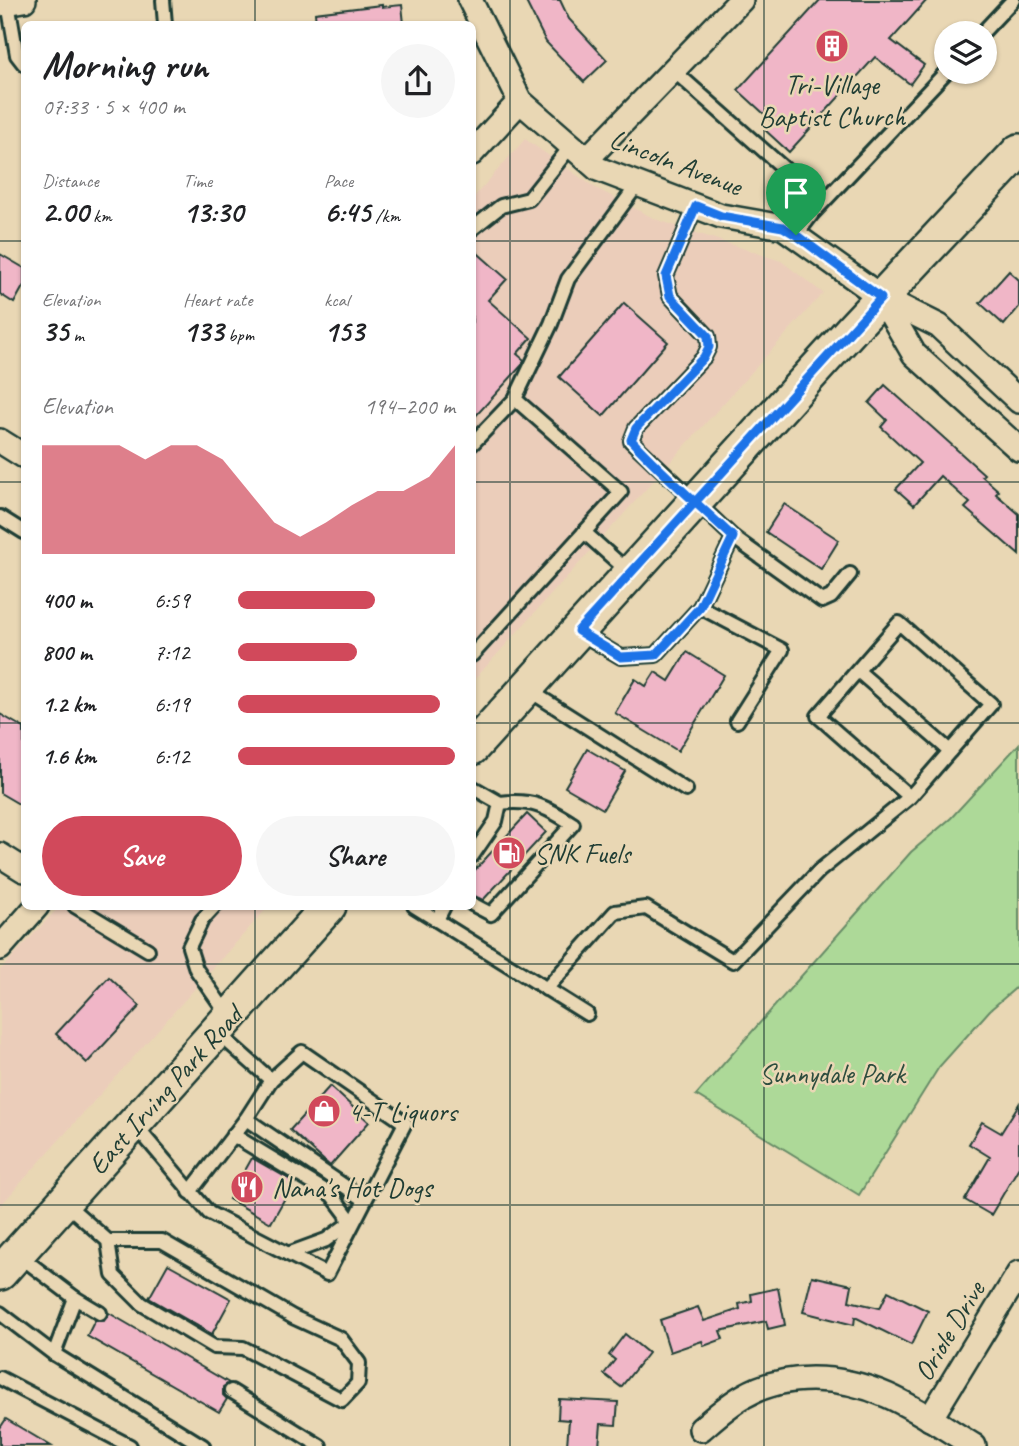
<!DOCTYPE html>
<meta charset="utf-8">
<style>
:root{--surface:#fff;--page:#f6f6f6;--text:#202124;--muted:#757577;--accent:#d1495b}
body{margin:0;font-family:Caveat,sans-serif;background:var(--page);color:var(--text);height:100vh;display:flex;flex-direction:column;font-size:26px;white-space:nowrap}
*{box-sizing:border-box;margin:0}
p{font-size:23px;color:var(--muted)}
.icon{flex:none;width:38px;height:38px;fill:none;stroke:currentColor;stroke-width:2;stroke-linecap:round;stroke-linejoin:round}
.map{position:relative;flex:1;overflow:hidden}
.drawer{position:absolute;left:21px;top:21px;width:455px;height:889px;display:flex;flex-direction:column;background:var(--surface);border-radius:10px;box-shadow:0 2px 5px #0004}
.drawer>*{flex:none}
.buttons{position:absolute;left:934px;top:21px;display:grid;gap:14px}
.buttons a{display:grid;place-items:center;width:63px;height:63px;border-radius:50%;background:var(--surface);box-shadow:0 2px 5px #0004;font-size:35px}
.pin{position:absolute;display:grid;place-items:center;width:60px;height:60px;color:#fff;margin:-72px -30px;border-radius:50% 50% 50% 0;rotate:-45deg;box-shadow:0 0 7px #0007}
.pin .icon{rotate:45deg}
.round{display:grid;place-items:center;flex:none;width:74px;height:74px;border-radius:37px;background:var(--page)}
.headline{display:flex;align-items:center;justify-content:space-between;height:119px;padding:0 21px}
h1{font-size:38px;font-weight:600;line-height:52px}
.stats{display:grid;grid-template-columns:repeat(3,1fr);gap:10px;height:119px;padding:7px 21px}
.stats div{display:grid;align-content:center}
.stats b{font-size:30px;font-weight:600}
.stats small{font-size:19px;font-weight:400}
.stats p{font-size:19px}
.chart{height:196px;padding:14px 21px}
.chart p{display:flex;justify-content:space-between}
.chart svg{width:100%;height:126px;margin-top:7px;fill:var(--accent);opacity:.7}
.cta{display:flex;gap:14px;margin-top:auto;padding:14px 21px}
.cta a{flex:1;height:80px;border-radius:42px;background:var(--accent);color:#fff;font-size:28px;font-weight:600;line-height:80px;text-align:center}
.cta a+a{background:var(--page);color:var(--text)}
ul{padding:0 21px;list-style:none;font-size:23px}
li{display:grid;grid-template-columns:112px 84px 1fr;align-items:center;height:52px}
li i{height:18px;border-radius:9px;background:var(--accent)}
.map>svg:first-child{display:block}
.built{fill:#ebcdba}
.green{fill:#add998;stroke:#668b66;stroke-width:2}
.building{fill:#f0b6c7;stroke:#1f3d34;stroke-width:2}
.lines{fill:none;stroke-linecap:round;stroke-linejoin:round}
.service-casing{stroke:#1f3d34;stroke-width:18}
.minor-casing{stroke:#1f3d34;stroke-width:28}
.secondary-casing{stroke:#1f3d34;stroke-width:38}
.service{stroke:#e9d7b4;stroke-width:12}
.minor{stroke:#e9d7b4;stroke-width:23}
.secondary{stroke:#e9d7b4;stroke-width:33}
.route-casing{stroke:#fff;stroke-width:14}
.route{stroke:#1a73e8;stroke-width:9}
.grid{fill:none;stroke:#1f3d34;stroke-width:2;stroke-opacity:0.55}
.labels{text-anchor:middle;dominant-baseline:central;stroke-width:5;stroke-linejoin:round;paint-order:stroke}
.poi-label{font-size:28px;fill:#1f3d34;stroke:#e9d7b4;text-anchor:start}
.street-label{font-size:28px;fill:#1f3d34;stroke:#e9d7b4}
.park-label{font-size:28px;fill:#2d4d3e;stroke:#e9d7b4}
</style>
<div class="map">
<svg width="1019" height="1446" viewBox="0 0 1019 1446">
<rect width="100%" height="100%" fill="#e9d7b4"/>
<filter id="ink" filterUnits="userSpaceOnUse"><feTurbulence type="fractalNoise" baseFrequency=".0143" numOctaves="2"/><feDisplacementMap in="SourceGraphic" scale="14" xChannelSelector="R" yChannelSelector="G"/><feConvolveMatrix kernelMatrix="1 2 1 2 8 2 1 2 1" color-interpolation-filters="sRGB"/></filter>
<g filter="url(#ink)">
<g class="built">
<polygon points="525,139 594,187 655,219 781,261 823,293 473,681 473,198"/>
<polygon points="59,907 268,907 0,1206 0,970"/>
</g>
<polygon class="green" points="1019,744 1019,985 990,1010 939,1067 859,1195 696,1095 911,852 951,818"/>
<g class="building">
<polygon points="525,0 560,0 569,19 607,60 584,82 546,42"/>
<polygon points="820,0 927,0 891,40 924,65 910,84 875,57 789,152 765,130 773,122 738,90"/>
<polygon points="382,5 382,7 402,5 404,24 316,24 315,13"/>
<polygon points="472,248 507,279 488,300 531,338 517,354 524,360 522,365 472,420"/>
<polygon points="0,254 24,268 24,285 14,303 0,294"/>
<polygon points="1009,271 1019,280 1019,307 1004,325 980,303"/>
<polygon points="624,303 668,342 603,416 559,377"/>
<polygon points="885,385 984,474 982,476 999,491 996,494 1019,514 1019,555 965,508 970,503 940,476 914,505 896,489 920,463 881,427 887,420 869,403"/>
<polygon points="784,504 839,540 821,569 766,532"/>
<polygon points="687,652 724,675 678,751 615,713 635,679 646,686 655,672 669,681"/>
<polygon points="0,714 24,728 24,807 0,793"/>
<polygon points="587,749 625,771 603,809 565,787"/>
<polygon points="527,814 546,832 483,900 472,895 472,873"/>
<polygon points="109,977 140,1006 87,1063 56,1034"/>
<polygon points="330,1086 369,1122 330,1166 290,1130"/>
<polygon points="1019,1104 1019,1167 991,1215 965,1200 990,1157 969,1144 982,1122 1001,1133"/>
<polygon points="252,1158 294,1182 271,1223 229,1199"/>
<polygon points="168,1264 231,1299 212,1334 149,1298"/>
<polygon points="812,1276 852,1285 849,1301 880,1308 888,1291 928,1311 911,1345 855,1317 854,1325 803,1312"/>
<polygon points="778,1288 785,1325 768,1329 766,1321 720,1331 723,1339 704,1346 702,1341 670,1352 660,1320 698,1307 704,1321 740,1309 739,1304 752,1301 751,1294"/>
<polygon points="109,1313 229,1383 223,1387 223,1395 227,1399 219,1412 87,1336 95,1320 104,1321"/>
<polygon points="625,1334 648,1353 621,1387 604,1374 615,1360 609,1355"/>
<polygon points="559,1399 618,1402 616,1425 601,1424 599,1446 567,1445 569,1420 558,1419"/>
<polygon points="6,1419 51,1446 0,1446 0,1428"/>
</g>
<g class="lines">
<defs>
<g id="service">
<polyline points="163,0 165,24"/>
<polyline points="8,3 17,55 24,64"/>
<polyline points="982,33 1013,0"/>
<polyline points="673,70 822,202"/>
<polyline points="696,206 666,276 670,296 708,336 709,347 704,357 636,428 631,441 733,537 822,601 831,597 850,574"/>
<polyline points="472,229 501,206 529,199 571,146"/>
<polyline points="796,235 812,214 947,71"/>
<polyline points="472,444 515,399 551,324 568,279 638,184"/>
<polyline points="0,517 24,532"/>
<polyline points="584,532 631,574"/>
<polyline points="700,607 733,537"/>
<polyline points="579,632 621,657 656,655 700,607 782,650 737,721"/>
<polyline points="472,655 621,492 515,399"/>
<polyline points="858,671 950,751"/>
<polyline points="527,689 686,790"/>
<polyline points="472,787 500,803 496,821 472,856"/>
<path d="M472,904L491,914L573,824C546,807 533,799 500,803"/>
<polyline points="75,906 148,950"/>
<polyline points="215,906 202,920 189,947 196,969 227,1014"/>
<polyline points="414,906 587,1014"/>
<polyline points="437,920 444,906"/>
<polyline points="546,989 615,912 646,908 733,961 819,871 910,797 991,704 899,623 818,716 910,797"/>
<polyline points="246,1119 365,1200"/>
<polyline points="134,1124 209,1213 327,1274 405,1123 302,1052 271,1080 218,1033"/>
<polyline points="233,1135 332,1195 347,1215 348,1224 326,1240 288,1254"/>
<polyline points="190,1192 246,1119 271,1080"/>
<polyline points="65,1203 108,1241 113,1275 142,1304 214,1347 243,1348 342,1400 358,1383 359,1363 341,1339 293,1317 162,1241 108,1241"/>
<polyline points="17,1254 75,1298 100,1313"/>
<polyline points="0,1313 54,1354 203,1446"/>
<polyline points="54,1354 75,1298"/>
<polyline points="0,1378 130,1446"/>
<polyline points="231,1391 320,1446"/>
</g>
<g id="minor">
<polyline points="470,0 520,101 598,169 721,216 783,227 881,297 939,326 1019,401"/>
<polyline points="0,4 24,0"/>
<polyline points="472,153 520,101"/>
<polyline points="587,159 741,0"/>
<polyline points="881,297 914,354 1019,449"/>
<polyline points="0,441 24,456"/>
<polyline points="0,855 24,870"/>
<polyline points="0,948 37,906"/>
<polyline points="930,1419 1019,1273"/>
<path d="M701,1429C715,1417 728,1405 744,1396C765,1384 788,1379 812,1379C877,1379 921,1413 974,1446"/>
</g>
<g id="secondary">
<polyline points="472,748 853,328 1019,151"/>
<polyline points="0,1273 329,906"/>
</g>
</defs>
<use href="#service" class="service-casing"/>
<use href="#minor" class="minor-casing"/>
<use href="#secondary" class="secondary-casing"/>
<use href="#service" class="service"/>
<use href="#minor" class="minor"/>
<use href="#secondary" class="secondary"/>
</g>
</g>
<g class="lines" filter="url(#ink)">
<defs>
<path id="route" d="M796,235L881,298C780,408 679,520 578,631L621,657L656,655L700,607L733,537C699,505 663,475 631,440L636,428L704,357L709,347L708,336L670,296L666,276L696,206L721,216L783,227L796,235"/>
</defs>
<use href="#route" class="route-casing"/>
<use href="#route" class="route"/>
</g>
<path class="grid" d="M255,0V24M510,0V1446M764,0V1446M0,241H24M472,241H1019M0,482H24M472,482H1019M0,723H24M472,723H1019M255,906V1446M0,964H1019M0,1205H1019"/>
<defs>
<symbol id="building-disc" viewBox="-11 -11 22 22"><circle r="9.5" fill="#d1495b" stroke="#e9d7b4"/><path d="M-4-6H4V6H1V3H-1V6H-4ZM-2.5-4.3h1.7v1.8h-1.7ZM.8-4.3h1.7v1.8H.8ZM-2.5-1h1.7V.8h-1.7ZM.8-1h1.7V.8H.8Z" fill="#fff"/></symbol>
<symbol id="fuel-disc" viewBox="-11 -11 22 22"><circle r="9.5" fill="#d1495b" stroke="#e9d7b4"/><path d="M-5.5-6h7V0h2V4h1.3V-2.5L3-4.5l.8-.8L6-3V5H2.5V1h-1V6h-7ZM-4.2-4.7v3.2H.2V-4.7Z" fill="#fff"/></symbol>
<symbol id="shop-disc" viewBox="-11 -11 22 22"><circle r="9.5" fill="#d1495b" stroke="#e9d7b4"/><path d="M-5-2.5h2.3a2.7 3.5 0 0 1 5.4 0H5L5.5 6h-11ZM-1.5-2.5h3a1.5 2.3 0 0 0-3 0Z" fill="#fff"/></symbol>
<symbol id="restaurant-disc" viewBox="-11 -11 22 22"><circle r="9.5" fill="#d1495b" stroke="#e9d7b4"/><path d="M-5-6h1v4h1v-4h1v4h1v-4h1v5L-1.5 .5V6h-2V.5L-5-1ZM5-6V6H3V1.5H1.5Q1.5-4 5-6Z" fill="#fff"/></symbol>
</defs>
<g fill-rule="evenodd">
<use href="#building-disc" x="813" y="27" width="38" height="38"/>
<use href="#fuel-disc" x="490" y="834" width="38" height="38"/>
<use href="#shop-disc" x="305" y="1092" width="38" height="38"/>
<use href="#restaurant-disc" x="228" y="1168" width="38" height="38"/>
</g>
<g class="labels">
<g class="poi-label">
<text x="832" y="84" text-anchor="middle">Tri-Village<tspan x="832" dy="32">Baptist Church</tspan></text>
<text x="534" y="853">SNK Fuels</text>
<text x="348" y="1111">4-T Liquors</text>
<text x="272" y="1187">Nana's Hot Dogs</text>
</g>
<g class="street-label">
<text transform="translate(676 162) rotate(21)">Lincoln Avenue</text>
<text transform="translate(165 1090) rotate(-48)">East Irving Park Road</text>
<text transform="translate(949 1331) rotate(-59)">Oriole Drive</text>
</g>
<g class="park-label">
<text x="832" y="1073">Sunnydale Park</text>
</g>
</g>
</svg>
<div class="buttons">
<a><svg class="icon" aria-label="layers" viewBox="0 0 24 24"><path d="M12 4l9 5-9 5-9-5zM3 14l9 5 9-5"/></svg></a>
</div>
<div class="pin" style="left:796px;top:235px;background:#1e9e55"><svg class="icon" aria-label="arrive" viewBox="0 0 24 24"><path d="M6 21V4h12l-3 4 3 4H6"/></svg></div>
<section class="drawer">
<div class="headline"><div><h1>Morning run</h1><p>07:33 · 5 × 400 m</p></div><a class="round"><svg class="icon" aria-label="share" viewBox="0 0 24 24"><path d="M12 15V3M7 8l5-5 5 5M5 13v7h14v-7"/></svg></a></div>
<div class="stats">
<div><p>Distance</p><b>2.00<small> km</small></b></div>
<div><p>Time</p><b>13:30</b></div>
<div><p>Pace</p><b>6:45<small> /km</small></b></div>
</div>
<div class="stats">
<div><p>Elevation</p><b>35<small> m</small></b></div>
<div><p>Heart rate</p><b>133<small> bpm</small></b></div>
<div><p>kcal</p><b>153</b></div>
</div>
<div class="chart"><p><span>Elevation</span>194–200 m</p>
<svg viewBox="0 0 160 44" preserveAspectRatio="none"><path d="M0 44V6L10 6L20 6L30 6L40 11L50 6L60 6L70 11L80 22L90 33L100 38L110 33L120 27L130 22L140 22L150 17L160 6V44z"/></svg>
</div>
<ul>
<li><b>400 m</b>6:59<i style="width:63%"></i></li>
<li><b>800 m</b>7:12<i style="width:55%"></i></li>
<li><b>1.2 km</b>6:19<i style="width:93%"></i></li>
<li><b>1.6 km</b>6:12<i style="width:100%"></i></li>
</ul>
<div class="cta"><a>Save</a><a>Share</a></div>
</section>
</div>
